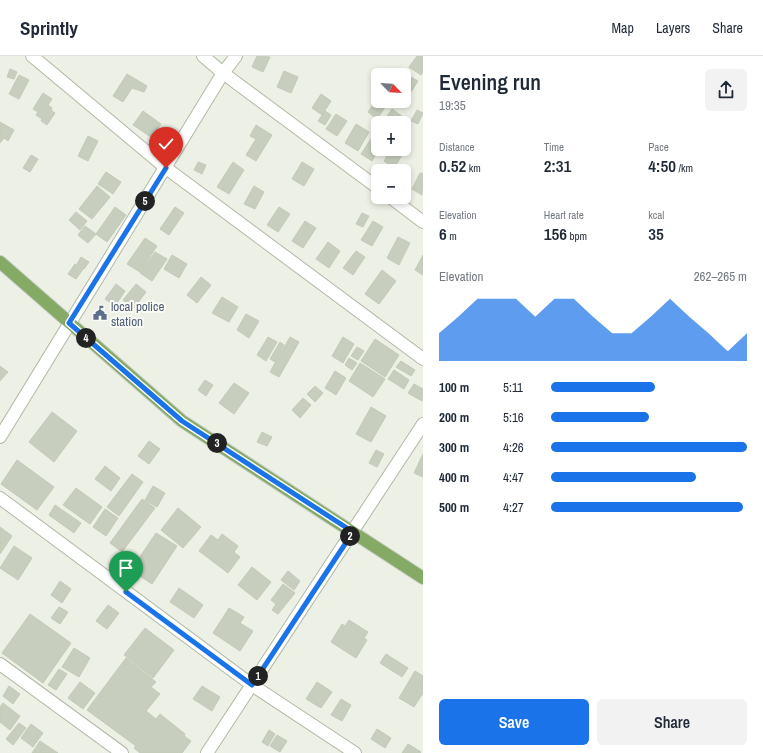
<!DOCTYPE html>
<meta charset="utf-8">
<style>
:root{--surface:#fff;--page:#f2f2f3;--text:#1f2937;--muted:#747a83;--line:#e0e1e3;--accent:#1a73e8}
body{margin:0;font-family:"Archivo Narrow",sans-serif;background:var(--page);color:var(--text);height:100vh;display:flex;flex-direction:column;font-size:15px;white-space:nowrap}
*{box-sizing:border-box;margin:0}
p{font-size:13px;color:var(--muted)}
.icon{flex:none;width:22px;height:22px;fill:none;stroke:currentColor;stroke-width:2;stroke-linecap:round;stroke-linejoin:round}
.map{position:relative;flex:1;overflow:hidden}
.drawer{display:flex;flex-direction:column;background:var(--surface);width:340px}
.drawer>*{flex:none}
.needle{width:26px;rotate:115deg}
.tools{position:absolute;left:371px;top:12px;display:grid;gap:8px}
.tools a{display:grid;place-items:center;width:40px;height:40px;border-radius:6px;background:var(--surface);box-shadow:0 2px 6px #0003;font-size:20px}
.pin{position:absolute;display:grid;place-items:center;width:34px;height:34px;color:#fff;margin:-41px -17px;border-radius:50% 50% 50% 0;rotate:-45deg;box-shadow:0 0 4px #0007}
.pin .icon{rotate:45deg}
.km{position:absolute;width:20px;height:20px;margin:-10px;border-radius:50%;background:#222;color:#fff;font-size:11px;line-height:20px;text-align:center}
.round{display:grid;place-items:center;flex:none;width:42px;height:42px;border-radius:6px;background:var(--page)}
.overview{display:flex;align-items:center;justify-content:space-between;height:68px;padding:0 16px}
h1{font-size:22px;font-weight:600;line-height:30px}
.stats{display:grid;grid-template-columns:repeat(3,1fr);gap:6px;height:68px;padding:4px 16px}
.stats div{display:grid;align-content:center}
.stats b{font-size:17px;font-weight:600}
.stats small{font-size:11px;font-weight:400}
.stats p{font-size:11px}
.chart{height:112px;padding:8px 16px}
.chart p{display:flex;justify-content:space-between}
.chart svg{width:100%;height:72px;margin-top:4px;fill:var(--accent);opacity:.7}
.primary-button{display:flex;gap:8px;margin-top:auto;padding:8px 16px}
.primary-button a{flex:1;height:46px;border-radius:6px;background:var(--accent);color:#fff;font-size:16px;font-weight:600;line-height:46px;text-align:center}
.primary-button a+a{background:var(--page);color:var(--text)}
ul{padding:0 16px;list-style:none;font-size:13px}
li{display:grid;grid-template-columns:64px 48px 1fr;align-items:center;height:30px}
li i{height:10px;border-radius:5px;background:var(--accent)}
header{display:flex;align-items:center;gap:24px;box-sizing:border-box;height:56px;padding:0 20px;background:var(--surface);border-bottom:1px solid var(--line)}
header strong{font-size:19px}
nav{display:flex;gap:22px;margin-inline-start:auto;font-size:14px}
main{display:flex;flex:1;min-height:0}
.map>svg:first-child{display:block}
.building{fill:#c7cebd;stroke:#c3cbb6}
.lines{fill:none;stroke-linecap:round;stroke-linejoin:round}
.minor-casing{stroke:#b0b9a6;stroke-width:14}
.major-casing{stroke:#c6cbc1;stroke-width:14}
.minor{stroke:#fff;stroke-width:12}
.major{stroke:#84aa65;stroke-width:12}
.route-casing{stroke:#fff;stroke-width:8}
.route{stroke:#1a73e8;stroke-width:5}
.labels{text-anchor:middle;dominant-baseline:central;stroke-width:4;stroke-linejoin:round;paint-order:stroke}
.service-label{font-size:13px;fill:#4e5e75;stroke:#fafbf7;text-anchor:start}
</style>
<header>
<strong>Sprintly</strong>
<nav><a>Map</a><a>Layers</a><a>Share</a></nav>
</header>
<main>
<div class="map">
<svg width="423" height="697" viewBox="0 0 423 697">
<rect width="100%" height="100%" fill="#ecf0e5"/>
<g class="building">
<polygon points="257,0 270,1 263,16 252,11"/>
<polygon points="417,0 423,0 423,16 421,19 409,11"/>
<polygon points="10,13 17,16 14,23 7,21"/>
<polygon points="284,15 298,21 291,37 277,31"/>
<polygon points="127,18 147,30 144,36 132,32 123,46 113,40"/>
<polygon points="19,19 29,24 19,43 9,38"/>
<polygon points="407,19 418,25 411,36 404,32 404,24"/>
<polygon points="43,37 52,43 48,49 52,52 51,54 55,57 47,69 41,65 42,63 36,59 38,56 33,53"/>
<polygon points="321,38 331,45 322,59 312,52"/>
<polygon points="378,41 378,45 388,47 377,63 368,56"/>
<polygon points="392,53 403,61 399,67 382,67"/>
<polygon points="417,54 423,57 418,68 411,65"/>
<polygon points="143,55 161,68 151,81 133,69"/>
<polygon points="325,55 331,59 325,69 318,65"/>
<polygon points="336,58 347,65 337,80 326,73"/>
<polygon points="0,66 14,74 8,85 4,82 0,87"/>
<polygon points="356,68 369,76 358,95 345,87"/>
<polygon points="256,69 272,79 256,105 246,99 256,83 250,80"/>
<polygon points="375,77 378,79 379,93 372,105 361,98"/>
<polygon points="88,80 98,85 88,105 78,100"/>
<polygon points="391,93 400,93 404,96 394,112 384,105"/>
<polygon points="31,99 38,103 30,116 23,112"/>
<polygon points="198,106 206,109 202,118 194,114"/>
<polygon points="233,106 244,114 229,138 217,131"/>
<polygon points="302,106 314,113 304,130 292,123"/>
<polygon points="106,116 121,126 113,138 98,128"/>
<polygon points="420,117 423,118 422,139 412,133"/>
<polygon points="97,130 110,141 92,163 79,153"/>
<polygon points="254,130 264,136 255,153 244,148"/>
<polygon points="115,151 126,159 107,186 96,178"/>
<polygon points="175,151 184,157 169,179 160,173"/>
<polygon points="279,151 290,158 278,176 267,169"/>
<polygon points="76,156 87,165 80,174 69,164"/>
<polygon points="362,157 369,160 363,171 356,168"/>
<polygon points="305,165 316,172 303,192 292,185"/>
<polygon points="373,165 383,171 372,190 361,184"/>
<polygon points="85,170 96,178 88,187 78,179"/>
<polygon points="398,181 410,187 399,209 387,202"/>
<polygon points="145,182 157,190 140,216 127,208"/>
<polygon points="328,186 340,195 329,212 316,203"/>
<polygon points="356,195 365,201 353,219 343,212"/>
<polygon points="155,196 167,203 152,225 140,217"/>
<polygon points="172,199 187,208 179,222 164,213"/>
<polygon points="423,199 423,219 415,214"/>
<polygon points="81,201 89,206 84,213 77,208"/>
<polygon points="75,208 83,213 76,223 68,218"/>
<polygon points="382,214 396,225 379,248 365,238"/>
<polygon points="201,221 211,229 197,247 187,239"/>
<polygon points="116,228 125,235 115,250 105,243"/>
<polygon points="136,228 146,236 134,252 123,244"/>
<polygon points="222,241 238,251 229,266 212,257"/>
<polygon points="246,258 259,265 249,282 237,274"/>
<polygon points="268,281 277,286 266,305 257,299"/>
<polygon points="290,281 299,286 279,321 270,316"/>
<polygon points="343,281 354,288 343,307 332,300"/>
<polygon points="375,283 399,299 385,321 361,305"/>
<polygon points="280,286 284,289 275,306 270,303"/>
<polygon points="357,291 364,295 358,304 351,300"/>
<polygon points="349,302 357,307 352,314 345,309"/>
<polygon points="401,305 415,314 411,320 396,311"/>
<polygon points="360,307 385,323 373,341 349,325"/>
<polygon points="0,310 8,316 0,325"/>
<polygon points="394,314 409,324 404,333 388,323"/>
<polygon points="335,315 346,322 336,339 325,332"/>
<polygon points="205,324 213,329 206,340 198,334"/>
<polygon points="234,327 249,337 234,358 219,347"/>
<polygon points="414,328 423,333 422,345 408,337"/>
<polygon points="315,330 323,337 315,346 307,338"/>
<polygon points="303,342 311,349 300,362 292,354"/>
<polygon points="371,351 386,360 371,386 356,378"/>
<polygon points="52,356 77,375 54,406 29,386"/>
<polygon points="262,376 272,381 267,390 257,386"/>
<polygon points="149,385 160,393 149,408 138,400"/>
<polygon points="376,394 384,398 377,411 369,407"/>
<polygon points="423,398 423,421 414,417"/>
<polygon points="17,404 54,431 37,454 1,428"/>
<polygon points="105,410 120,422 111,435 95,423"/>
<polygon points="132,418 143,426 119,460 107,451"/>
<polygon points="153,430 165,437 157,451 145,444"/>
<polygon points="76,432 102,451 90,468 63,449"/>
<polygon points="142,443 155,452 122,496 110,487"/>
<polygon points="55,449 81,467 74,477 49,459"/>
<polygon points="178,452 201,471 183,492 161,474"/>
<polygon points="105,453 118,462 106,480 93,471"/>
<polygon points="0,471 12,480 0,498"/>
<polygon points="156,477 177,490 152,528 131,514"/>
<polygon points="222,478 238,490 234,496 240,501 228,517 199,495 211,479 218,484"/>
<polygon points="14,490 32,502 18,524 0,512"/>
<polygon points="252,511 271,526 257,544 238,529"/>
<polygon points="288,515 300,525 294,534 281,524"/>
<polygon points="60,525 71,533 62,547 51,539"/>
<polygon points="283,528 295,537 278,558 272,554 276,548 271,544"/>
<polygon points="179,532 203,549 194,562 170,546"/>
<polygon points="108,549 119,557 107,573 96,565"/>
<polygon points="59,551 68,556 60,568 51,562"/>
<polygon points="229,552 244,561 240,567 253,575 240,595 213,577"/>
<polygon points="30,558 71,587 43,627 2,597"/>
<polygon points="349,564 368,576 364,582 367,584 356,602 331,586 342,568 345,570"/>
<polygon points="145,572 174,594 153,622 124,599"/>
<polygon points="74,592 90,602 79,621 62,611"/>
<polygon points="386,598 408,612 402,621 380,607"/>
<polygon points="126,602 156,626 151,631 160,638 146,655 156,663 160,658 185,678 184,680 191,685 182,697 140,697 134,692 136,690 87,654"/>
<polygon points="59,613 67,618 56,634 48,629"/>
<polygon points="415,615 423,620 423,637 414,651 399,642"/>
<polygon points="80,626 95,637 83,653 68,642"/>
<polygon points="317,626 332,636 321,652 306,643"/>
<polygon points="9,630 20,638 13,648 3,640"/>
<polygon points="202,630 220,641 212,655 193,643"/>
<polygon points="341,643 351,649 342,665 331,659"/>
<polygon points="3,647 20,660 10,674 0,666 0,651"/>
<polygon points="19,667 26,672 13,689 6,683"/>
<polygon points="31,668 43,677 33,691 21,682"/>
<polygon points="377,673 391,682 385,692 371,683"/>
<polygon points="269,674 275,678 268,690 262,686"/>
<polygon points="277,679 287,685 280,696 270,690"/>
<polygon points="40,685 58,697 32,697"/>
<polygon points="408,688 421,696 420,697 402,697"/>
</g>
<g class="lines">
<defs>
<g id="minor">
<polyline points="32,0 166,112 423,303"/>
<polyline points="203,0 223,17 378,132"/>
<polyline points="390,141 423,166"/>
<polyline points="0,381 223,17 236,0"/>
<polyline points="0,442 252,629 355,697"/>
<polyline points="0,608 122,697"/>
<polyline points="207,697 423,368"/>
</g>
<polyline id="major" points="0,206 182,365 423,522"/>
</defs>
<use href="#minor" class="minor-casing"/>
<use href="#major" class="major-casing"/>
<use href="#minor" class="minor"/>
<use href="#major" class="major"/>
</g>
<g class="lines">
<defs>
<polyline id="route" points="126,536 252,629 353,476 182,365 69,267 166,112"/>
</defs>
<use href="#route" class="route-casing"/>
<use href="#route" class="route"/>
</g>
<defs>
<symbol id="civic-bare" viewBox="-9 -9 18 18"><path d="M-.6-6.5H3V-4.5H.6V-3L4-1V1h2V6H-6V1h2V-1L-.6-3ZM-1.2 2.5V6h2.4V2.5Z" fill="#5c6f8a" stroke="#fafbf7" stroke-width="2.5" paint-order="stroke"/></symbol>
</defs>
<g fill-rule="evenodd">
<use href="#civic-bare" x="90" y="247" width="20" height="20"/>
</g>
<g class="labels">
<g class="service-label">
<text x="111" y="250">local police<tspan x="111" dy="15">station</tspan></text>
</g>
</g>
</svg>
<div class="tools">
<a><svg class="needle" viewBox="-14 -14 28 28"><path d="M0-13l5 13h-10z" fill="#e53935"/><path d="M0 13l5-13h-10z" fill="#747a83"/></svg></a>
<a>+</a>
<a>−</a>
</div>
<div class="pin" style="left:126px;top:536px;background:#1e9e55"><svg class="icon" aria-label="arrive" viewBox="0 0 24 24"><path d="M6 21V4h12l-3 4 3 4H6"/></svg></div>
<div class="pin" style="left:166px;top:112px;background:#d93025"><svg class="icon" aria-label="check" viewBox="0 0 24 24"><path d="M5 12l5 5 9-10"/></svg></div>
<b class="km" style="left:258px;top:620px">1</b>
<b class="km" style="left:350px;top:480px">2</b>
<b class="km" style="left:217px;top:387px">3</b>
<b class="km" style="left:86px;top:282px">4</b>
<b class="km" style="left:145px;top:145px">5</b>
</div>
<section class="drawer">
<div class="overview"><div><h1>Evening run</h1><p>19:35</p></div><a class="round"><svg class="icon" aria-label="share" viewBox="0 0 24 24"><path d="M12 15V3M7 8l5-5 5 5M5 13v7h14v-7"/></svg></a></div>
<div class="stats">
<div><p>Distance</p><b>0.52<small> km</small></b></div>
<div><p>Time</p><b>2:31</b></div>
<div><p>Pace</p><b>4:50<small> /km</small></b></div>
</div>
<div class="stats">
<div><p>Elevation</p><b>6<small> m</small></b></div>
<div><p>Heart rate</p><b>156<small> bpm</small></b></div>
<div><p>kcal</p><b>35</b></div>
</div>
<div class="chart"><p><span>Elevation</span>262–265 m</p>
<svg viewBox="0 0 160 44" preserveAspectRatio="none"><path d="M0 44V27L10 17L20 6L30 6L40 6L50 17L60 6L70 6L80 17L90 27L100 27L110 17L120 6L130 17L140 27L150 38L160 27V44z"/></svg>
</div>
<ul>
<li><b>100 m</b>5:11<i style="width:53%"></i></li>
<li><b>200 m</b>5:16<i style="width:50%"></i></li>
<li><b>300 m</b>4:26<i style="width:100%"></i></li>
<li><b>400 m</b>4:47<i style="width:74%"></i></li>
<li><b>500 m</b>4:27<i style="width:98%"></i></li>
</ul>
<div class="primary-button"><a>Save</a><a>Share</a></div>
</section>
</main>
